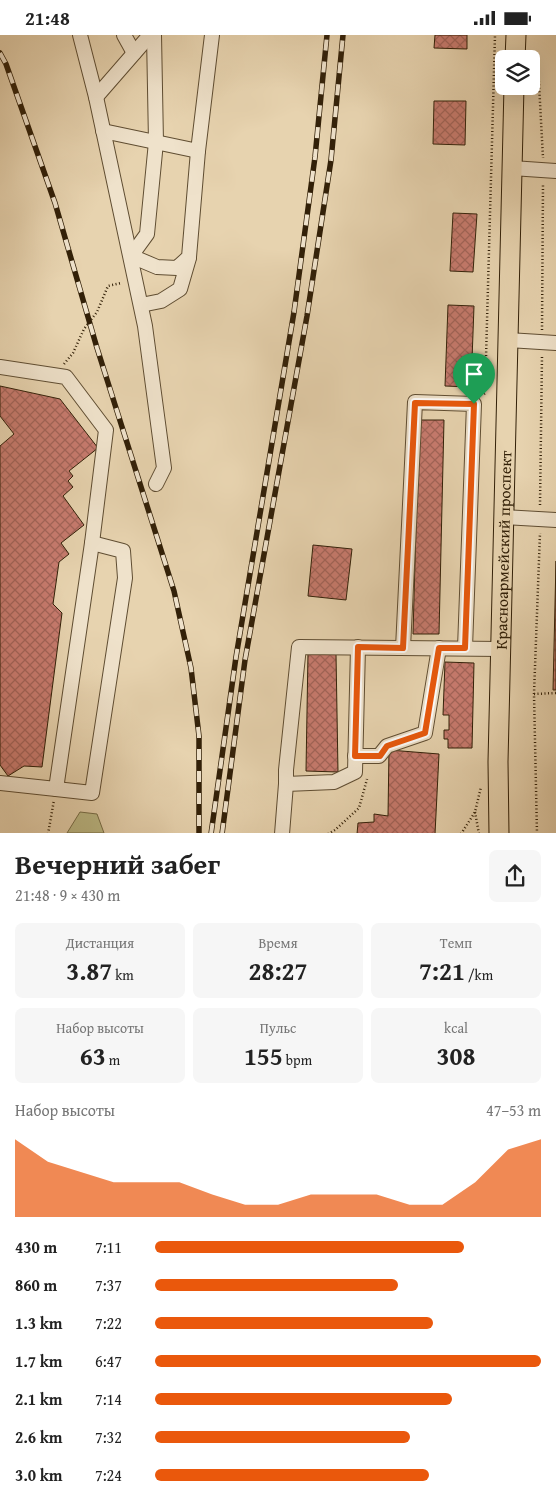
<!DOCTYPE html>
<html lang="ru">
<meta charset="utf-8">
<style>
:root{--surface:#fff;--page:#f6f6f6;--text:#222;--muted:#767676;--accent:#ea580c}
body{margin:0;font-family:"Gentium Book Plus",serif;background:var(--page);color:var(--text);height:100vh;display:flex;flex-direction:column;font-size:19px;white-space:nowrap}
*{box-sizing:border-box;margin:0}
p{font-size:16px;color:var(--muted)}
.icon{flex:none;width:28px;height:28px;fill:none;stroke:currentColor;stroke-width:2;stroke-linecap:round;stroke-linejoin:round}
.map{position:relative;height:798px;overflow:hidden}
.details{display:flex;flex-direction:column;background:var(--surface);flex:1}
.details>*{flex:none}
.controls{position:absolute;left:495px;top:15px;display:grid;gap:10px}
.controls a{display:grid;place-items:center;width:45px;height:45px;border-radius:8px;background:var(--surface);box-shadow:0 5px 20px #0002;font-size:25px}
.pin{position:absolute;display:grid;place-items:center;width:42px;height:42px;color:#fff;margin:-51px -21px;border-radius:50% 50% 50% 0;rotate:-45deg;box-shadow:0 0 5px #0007}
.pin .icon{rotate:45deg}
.round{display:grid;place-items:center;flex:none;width:52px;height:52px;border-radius:8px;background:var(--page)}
.overview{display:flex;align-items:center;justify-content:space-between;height:85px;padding:0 15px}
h1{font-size:28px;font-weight:800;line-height:38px}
.figures{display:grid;grid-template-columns:repeat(3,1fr);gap:8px;height:85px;padding:5px 15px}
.figures div{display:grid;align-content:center;border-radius:8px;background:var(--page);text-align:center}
.figures b{font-size:25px;font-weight:800}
.figures small{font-size:14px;font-weight:400}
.figures p{font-size:14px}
.chart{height:140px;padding:10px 15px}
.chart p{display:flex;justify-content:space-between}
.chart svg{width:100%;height:90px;margin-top:5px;fill:var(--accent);opacity:.7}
ul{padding:0 15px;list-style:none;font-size:16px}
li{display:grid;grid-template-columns:80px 60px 1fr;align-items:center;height:38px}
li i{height:12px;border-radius:6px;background:var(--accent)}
.status{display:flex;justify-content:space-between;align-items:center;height:35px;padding:0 25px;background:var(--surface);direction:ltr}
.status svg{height:14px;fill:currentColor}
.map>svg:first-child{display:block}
.park{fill:#bcba86;stroke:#776d47}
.building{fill:url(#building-cross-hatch);stroke:#322008}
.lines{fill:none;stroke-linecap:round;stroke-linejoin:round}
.minor-casing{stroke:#5f4d32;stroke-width:16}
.major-casing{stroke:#322008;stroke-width:21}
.path{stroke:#322008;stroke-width:2.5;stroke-dasharray:1 2.5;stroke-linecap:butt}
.minor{stroke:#efe2cb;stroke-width:14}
.major{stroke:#e7d3af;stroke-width:19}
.rail-casing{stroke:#322008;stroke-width:5.5}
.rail{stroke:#efe2cb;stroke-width:4;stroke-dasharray:11;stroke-linecap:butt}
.route-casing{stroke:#fff;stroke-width:10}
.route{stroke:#ea580c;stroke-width:6}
.labels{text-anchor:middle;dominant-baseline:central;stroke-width:4.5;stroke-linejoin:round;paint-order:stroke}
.street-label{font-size:16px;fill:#322008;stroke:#efe2cb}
</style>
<div class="status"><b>21:48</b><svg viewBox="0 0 49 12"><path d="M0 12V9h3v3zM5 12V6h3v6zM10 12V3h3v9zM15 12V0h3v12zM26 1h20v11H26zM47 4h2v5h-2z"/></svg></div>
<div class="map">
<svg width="556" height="799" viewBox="0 0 556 799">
<defs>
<pattern id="building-cross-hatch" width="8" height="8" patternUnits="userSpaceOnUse" patternTransform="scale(1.25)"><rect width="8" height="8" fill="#c87b6f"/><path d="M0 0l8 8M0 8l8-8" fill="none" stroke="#a36459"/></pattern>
</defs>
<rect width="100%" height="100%" fill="#e7d3af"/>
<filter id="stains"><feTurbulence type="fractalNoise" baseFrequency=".004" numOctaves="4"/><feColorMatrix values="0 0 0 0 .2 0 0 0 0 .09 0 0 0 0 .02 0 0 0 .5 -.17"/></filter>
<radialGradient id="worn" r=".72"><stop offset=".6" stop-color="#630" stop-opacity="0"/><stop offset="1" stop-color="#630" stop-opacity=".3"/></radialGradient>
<polygon class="park" points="80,777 97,779 104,798 67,798"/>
<g class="building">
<polygon points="435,0 467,0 467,14 434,13"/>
<polygon points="434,66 466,66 465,110 433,109"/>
<polygon points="453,178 477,179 473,237 450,236"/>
<polygon points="448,270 474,271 471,352 445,351"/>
<polygon points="0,351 60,364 98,413 69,436 73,441 68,446 73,452 63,461 84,490 61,508 69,519 59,527 53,569 62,578 42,732 24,731 8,741 0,730 0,411 14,399 0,381"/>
<polygon points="419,385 444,385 439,599 413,599"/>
<polygon points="313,510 352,514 346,565 308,561"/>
<polygon points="556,526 556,655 553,655"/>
<polygon points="308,618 336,619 338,737 306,736"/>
<polygon points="445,627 474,628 472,713 448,713 448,704 444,704 444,695 449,695 449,680 443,680"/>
<polygon points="389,715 439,719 435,799 357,799 358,788 374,787 374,779 388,781"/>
</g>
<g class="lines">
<defs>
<g id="minor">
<polyline points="80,0 96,62 145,291 164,433 156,449"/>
<polyline points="124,0 134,18"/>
<polyline points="154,0 156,107 147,199 131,221 157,232 177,233 189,222 198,116 212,0"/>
<polyline points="96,62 150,0"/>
<polyline points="103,96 198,116"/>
<polyline points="512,133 556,136"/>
<polyline points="141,270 161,266 180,254 189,223"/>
<polyline points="508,305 556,308"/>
<polyline points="0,332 66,342 106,395 92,508 56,754 0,748"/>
<polyline points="504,482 556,485"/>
<polyline points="403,613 415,367 474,369 465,613"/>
<polyline points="355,721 379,721 387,711 425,698 439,613"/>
<polyline points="286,749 286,735 299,612 501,614"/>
<polyline points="56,754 92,758 125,543 123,516 92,508"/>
<polyline points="282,799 286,749 334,747 355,737 358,612"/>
</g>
<g id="major">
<polyline points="515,24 516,0"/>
<path id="s1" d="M499,799L498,727L514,51"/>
</g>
</defs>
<use href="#minor" class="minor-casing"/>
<use href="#major" class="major-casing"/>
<g class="path">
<polyline points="531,20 538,30 543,123"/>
<polyline points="542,295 543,148"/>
<polyline points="64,329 73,318 84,294 97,277 108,251 121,248"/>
<polyline points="484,359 485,358 495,0"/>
<polyline points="540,470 542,321"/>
<polyline points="534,659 556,658"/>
<polyline points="475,777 479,799"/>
<polyline points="48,799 54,765"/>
<polyline points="328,799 335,795 359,773 367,744"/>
<polyline points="461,799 475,777 481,752"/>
<polyline points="537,799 534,659 540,498"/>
</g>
<use href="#minor" class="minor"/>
<use href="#major" class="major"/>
<defs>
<g id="rail">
<polyline points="0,18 6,29 55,168 97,313 174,556 191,633 199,701 199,799"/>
<polyline points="211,799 236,622 294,277 315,122 327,0"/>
<polyline points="222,799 245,625 307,281 331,125 343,0"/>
</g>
</defs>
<use href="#rail" class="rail-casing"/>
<use href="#rail" class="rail"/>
</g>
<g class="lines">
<defs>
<polygon id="route" points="415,368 474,369 465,613 439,613 425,698 387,711 380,721 355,721 358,612 403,613"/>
</defs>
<use href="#route" class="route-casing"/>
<use href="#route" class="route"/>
</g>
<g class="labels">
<g class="street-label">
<text stroke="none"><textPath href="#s1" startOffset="284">Красноармейский проспект</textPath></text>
</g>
</g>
<rect width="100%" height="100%" filter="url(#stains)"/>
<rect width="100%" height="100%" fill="url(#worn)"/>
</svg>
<div class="controls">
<a><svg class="icon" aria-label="layers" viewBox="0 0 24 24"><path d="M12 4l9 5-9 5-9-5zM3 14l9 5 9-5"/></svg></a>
</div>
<div class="pin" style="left:474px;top:369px;background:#1e9e55"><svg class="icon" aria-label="arrive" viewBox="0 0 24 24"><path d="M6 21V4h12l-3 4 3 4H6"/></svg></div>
</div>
<section class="details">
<div class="overview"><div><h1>Вечерний забег</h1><p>21:48 · 9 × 430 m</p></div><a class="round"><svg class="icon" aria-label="share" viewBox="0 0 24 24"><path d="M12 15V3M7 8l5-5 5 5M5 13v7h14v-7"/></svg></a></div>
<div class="figures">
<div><p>Дистанция</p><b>3.87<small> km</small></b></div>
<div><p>Время</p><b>28:27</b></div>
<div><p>Темп</p><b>7:21<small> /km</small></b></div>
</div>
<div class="figures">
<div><p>Набор высоты</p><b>63<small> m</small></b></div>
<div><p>Пульс</p><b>155<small> bpm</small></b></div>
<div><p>kcal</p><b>308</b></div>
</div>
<div class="chart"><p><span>Набор высоты</span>47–53 m</p>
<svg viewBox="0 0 160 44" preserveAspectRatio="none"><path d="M0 44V6L10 17L20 22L30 27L40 27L50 27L60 33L70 38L80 38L90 33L100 33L110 33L120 38L130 38L140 27L150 11L160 6V44z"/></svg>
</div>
<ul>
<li><b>430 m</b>7:11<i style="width:80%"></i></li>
<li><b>860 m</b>7:37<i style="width:63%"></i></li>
<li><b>1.3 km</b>7:22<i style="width:72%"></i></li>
<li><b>1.7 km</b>6:47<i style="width:100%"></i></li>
<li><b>2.1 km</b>7:14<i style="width:77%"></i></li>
<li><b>2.6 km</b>7:32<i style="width:66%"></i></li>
<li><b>3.0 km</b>7:24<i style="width:71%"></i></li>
</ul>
</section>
